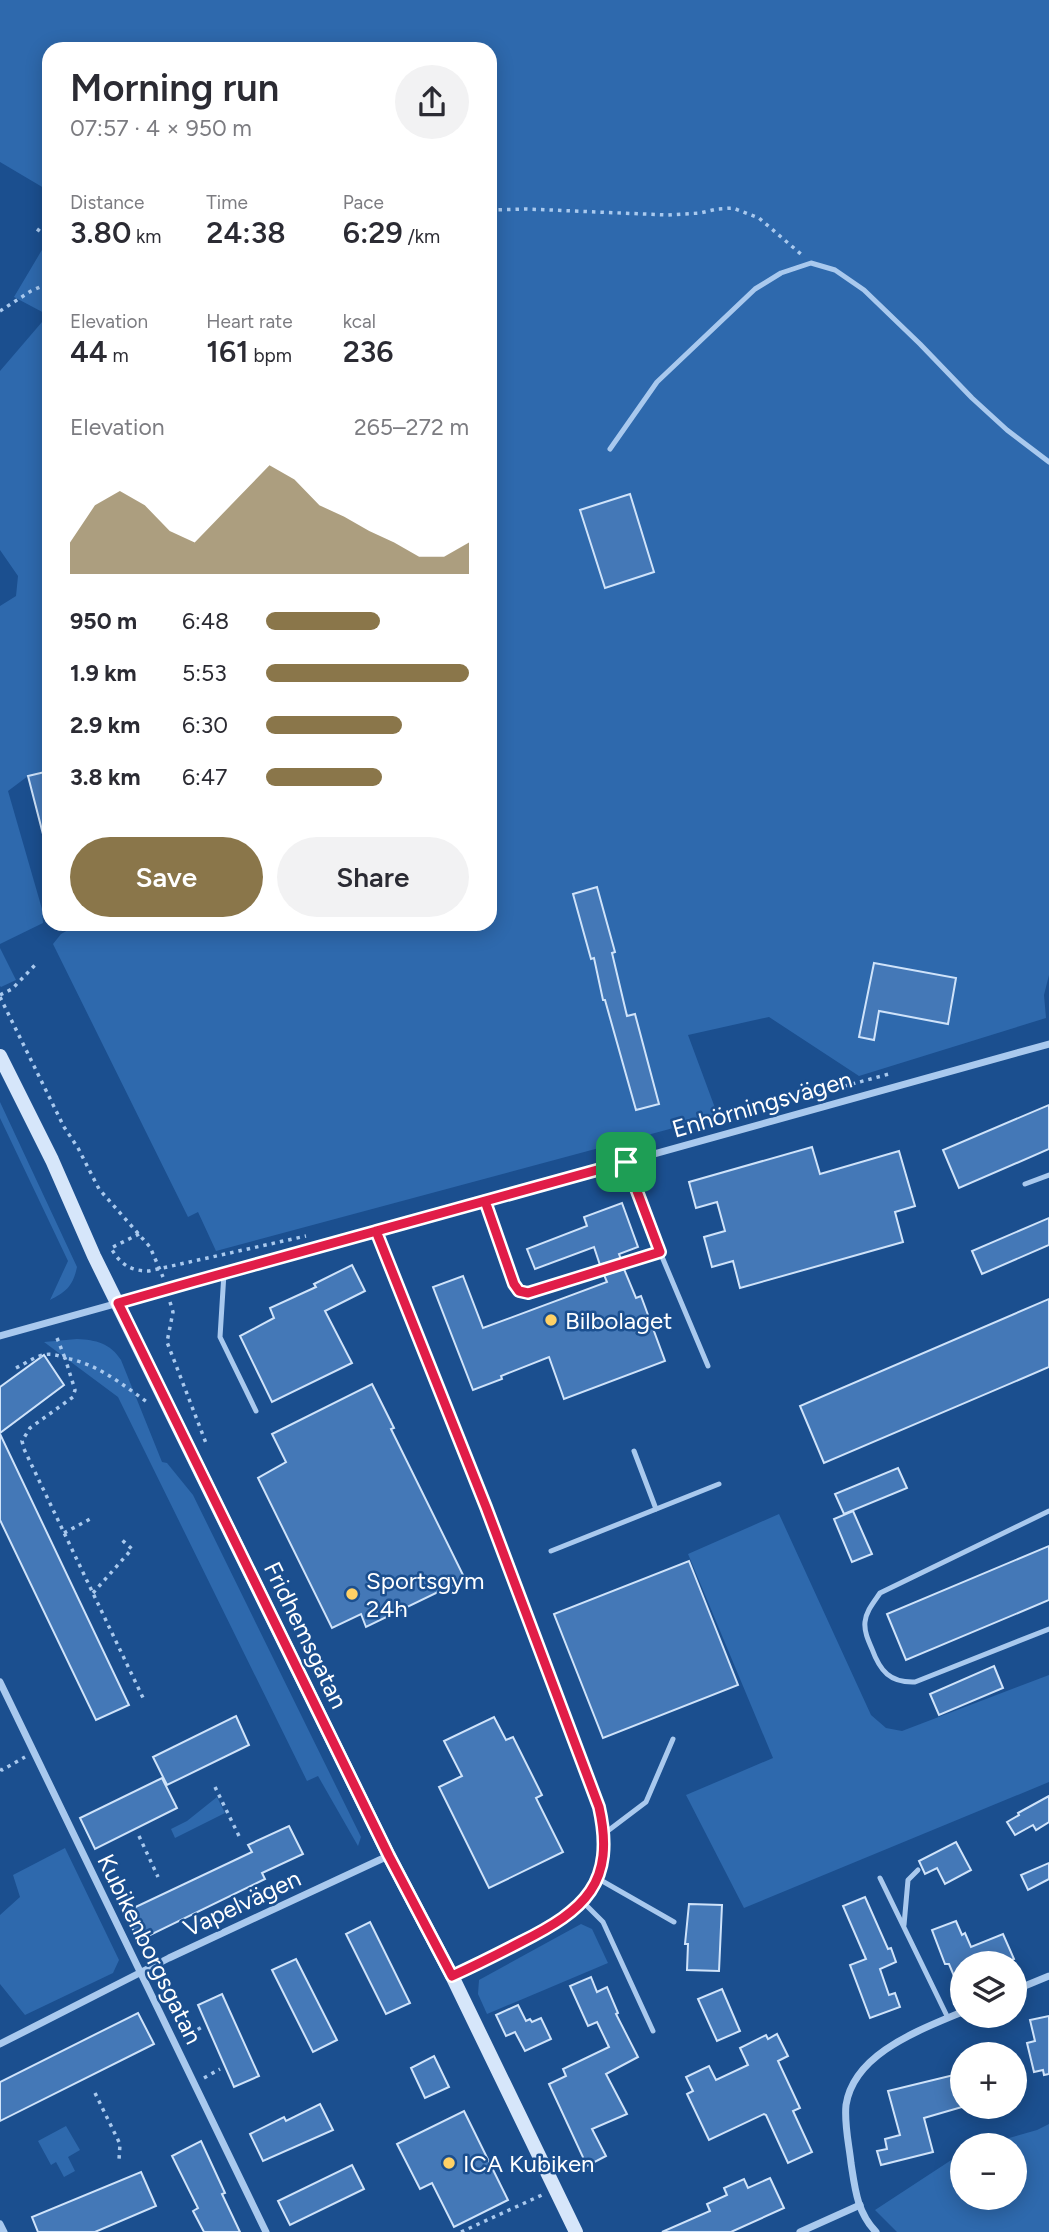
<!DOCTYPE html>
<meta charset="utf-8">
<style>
:root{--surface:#fff;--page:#f2f2f3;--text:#2b2b33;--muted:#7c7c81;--accent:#8a764a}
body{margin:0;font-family:Figtree,sans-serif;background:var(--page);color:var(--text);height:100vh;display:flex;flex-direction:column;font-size:26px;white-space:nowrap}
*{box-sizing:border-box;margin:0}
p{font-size:23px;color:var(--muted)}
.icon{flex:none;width:38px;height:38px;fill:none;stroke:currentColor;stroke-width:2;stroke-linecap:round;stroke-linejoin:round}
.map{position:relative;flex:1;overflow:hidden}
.details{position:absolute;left:42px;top:42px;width:455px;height:889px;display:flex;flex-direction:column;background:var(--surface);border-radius:21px;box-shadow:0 4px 18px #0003}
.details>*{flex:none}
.tools{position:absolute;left:950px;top:1951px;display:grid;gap:14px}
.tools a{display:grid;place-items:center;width:77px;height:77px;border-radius:50%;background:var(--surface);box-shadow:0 4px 18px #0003;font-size:35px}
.pin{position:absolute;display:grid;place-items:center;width:60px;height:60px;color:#fff;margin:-30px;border-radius:14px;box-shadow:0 4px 10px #0006}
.round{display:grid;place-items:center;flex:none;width:74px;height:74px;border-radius:37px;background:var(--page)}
.overview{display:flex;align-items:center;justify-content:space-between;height:119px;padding:0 28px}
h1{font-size:38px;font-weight:600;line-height:52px}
.figures{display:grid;grid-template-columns:repeat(3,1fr);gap:10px;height:119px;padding:7px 28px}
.figures div{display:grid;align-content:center}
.figures b{font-size:30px;font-weight:600}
.figures small{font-size:19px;font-weight:400}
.figures p{font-size:19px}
.chart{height:196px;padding:14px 28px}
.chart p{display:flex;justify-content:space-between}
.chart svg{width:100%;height:126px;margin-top:7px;fill:var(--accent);opacity:.7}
.cta{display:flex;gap:14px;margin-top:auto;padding:14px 28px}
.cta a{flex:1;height:80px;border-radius:42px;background:var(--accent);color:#fff;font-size:28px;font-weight:600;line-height:80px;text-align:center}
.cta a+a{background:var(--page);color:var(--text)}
ul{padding:0 28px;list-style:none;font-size:23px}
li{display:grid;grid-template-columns:112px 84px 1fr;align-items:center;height:52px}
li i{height:18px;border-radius:9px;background:var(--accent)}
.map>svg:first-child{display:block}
.green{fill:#2e69ad}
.building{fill:#4478b7;stroke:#cfe3fa;stroke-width:2}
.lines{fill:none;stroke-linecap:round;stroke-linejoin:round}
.path{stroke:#a9c9ee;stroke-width:3.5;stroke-dasharray:3.5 5;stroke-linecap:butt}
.lane{stroke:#a9c9ee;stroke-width:5}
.street{stroke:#a9c9ee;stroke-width:7}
.secondary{stroke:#d6e6fa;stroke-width:14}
.route-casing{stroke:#fff;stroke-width:14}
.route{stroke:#e11d48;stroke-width:9}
.poi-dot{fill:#ffd166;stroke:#1b4f8f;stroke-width:2.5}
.labels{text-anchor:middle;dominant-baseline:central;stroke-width:5;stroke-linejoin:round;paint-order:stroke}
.street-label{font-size:24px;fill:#fff;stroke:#1b4f8f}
.poi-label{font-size:24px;fill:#fff;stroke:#1b4f8f;text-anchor:start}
</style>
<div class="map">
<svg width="1049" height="2232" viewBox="0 0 1049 2232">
<rect width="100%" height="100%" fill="#1b4f8f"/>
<g class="green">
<polygon points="0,0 1049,0 1049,975 1044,995 1046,1018 859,1076 769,1017 688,1035 718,1116 216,1251 198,1212 188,1217 53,944 61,934 79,924 490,924 490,49 49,49 49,191 0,162"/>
<polygon points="49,238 49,771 28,776 8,791 42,909 43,923 0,944 0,606 16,596 18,576 0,550 0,371 48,315 14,297"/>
<polygon points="0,948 16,980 1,987 0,986"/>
<path d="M0,1102L77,1267C73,1286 66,1292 50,1300L68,1261L0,1118Z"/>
<path d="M77,1339C96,1340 110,1343 121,1360L162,1462L167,1463L193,1495L361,1837L358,1846L318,1776L307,1781L118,1397L44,1342Z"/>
<polygon points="779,1514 871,1715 886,1728 902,1731 1049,1675 1049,1782 744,1908 686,1795 773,1758 688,1554"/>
<polygon points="217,1797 225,1813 175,1838 171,1829 187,1821"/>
<polygon points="65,1848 119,1960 113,1973 25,2015 0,1984 0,1915 20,1897 13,1875"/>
<polygon points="581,1924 592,1929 608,1963 487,2014 478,1994 479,1980"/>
<polygon points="1049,2124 1049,2232 897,2232 875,2210 962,2153 962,2198 1015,2198 1015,2146 984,2145 1037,2130"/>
<polygon points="66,2126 80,2150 68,2157 75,2171 64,2177 56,2162 51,2165 38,2141"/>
</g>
<g class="building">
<polygon points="630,494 654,572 605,588 580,510"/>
<polygon points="49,771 49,838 44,838 28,776"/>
<polygon points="597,887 615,952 612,953 627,1016 635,1014 659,1104 636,1110 605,1000 603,1000 594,958 591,959 573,894"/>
<polygon points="874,963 956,978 948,1024 879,1011 874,1040 859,1037"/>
<polygon points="1049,1105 1049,1149 959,1188 943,1150"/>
<polygon points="812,1147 820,1174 899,1151 915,1206 895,1212 903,1242 740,1288 733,1261 712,1267 704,1237 725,1231 717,1202 696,1208 689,1182"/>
<polygon points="622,1203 638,1247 619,1254 621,1259 600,1265 594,1247 535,1269 527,1249 587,1226 584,1217"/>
<polygon points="1049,1218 1049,1245 982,1274 972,1251"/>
<polygon points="352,1265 365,1291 325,1311 352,1363 272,1402 240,1336 274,1318 270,1308 316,1287 314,1284"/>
<polygon points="624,1269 636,1298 641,1296 665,1361 564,1399 549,1357 501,1376 502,1379 473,1390 433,1287 463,1276 483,1328 607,1282 604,1275"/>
<polygon points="1049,1299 1049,1367 824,1463 800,1406"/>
<polygon points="44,1355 64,1385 0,1433 0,1387"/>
<polygon points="372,1384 394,1428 391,1429 465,1579 366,1627 361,1614 332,1628 258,1478 286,1462 272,1434"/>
<polygon points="0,1434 129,1705 96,1720 0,1520"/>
<polygon points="898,1468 907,1488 844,1514 835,1494"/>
<polygon points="853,1511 872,1554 852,1562 834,1519"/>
<polygon points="1049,1546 1049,1600 906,1660 887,1614"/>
<polygon points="689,1561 738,1685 603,1738 554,1614"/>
<polygon points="994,1666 1003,1688 939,1715 930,1694"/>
<polygon points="236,1716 249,1745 167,1785 153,1757"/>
<polygon points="494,1717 506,1740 513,1737 542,1795 536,1798 563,1852 489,1888 439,1787 462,1776 444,1741"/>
<polygon points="162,1778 177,1808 95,1849 80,1818"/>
<polygon points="1049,1796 1049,1822 1036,1830 1033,1825 1015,1835 1007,1822 1019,1815 1018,1813"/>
<polygon points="289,1826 303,1854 262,1873 265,1879 138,1941 125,1912 252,1852 248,1845"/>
<polygon points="956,1842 971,1870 945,1884 937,1868 925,1874 919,1861"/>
<polygon points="1049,1863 1049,1879 1028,1890 1021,1875"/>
<polygon points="865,1897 888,1949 891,1948 896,1962 880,1969 889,1995 895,1993 900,2007 870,2018 850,1965 866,1959 843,1906"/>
<polygon points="689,1904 722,1905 719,1971 687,1970 688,1944 685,1944"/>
<polygon points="956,1921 962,1935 965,1933 971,1947 1003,1934 1014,1959 1004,1964 962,1964 962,1995 949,1964 945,1964 932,1930"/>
<polygon points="370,1922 410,2003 386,2014 346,1934"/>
<polygon points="296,1959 337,2040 313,2052 272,1970"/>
<polygon points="591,1977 597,1992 607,1987 618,2013 616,2014 638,2057 606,2074 627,2114 592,2129 606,2156 587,2166 549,2084 566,2076 563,2069 609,2047 597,2022 588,2026 570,1986"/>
<polygon points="722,1989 740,2031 717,2041 698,1999"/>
<polygon points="222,1994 259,2076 234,2087 198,2005"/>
<polygon points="518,2005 526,2021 530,2019 532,2022 541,2018 551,2039 525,2051 515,2032 506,2036 496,2015"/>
<polygon points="138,2013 154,2044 0,2121 0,2082"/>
<polygon points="1049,2016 1049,2074 1044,2075 1043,2070 1034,2072 1027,2043 1035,2041 1030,2020"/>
<polygon points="777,2034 788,2056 778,2061 800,2108 793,2111 812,2152 788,2163 766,2115 764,2114 709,2140 687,2094 693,2091 686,2077 709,2066 716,2080 748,2065 740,2048 766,2035 768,2039"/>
<polygon points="434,2056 449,2087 425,2098 411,2068"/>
<polygon points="962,2073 962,2107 924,2118 933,2152 881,2165 877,2151 887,2149 885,2139 900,2135 888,2091"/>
<polygon points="320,2104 333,2130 263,2161 250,2134 284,2117 286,2121"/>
<polygon points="464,2111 508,2200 454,2227 432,2183 420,2189 397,2144"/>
<polygon points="201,2141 225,2193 222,2194 240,2232 204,2232 193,2211 198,2208 172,2156"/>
<polygon points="352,2165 364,2189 290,2225 278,2201"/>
<polygon points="141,2172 156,2206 95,2232 38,2232 32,2217"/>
<polygon points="770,2178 784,2208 731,2232 662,2232 710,2211 707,2204 727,2195 724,2188 744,2179 748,2188"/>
</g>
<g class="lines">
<g class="path">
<polyline points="490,210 527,209 667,215 700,213 717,209 733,208 759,218 802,255"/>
<polyline points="37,229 49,238"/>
<polyline points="0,311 31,291 49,283"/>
<polyline points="0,995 12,989 37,963"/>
<polyline points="0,997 64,1127 78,1148 99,1189 150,1247 163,1277"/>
<polyline points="778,1104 889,1074"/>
<path d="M139,1234L111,1248C120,1264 130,1271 149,1271L306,1236"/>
<polyline points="170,1302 173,1312 167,1342 206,1443"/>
<path d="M57,1338L65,1358C96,1363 122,1384 147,1402"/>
<path d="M16,1368C36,1358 43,1349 65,1358L75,1390L73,1397L30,1428L22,1441L24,1449L145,1702"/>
<polyline points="64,1533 92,1518"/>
<polyline points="93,1593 132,1549 122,1540"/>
<polyline points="0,1769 2,1770 25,1757"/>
<polyline points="215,1787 239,1836"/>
<polyline points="139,1836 158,1877"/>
<polyline points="183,2038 202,2027"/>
<polyline points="204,2078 220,2069"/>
<polyline points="95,2093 120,2144 119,2160"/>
<polyline points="461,2232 542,2195"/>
</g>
<g class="lane">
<polyline points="610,449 657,382 755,289 781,273 811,263 835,270 864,290 920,344 972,398 1007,430 1049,462"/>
<polyline points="626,1162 660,1252 708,1366"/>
<polyline points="1025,1184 1049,1175"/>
<polyline points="485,1201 514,1284 519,1291 528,1293 660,1252"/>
<polyline points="224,1273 220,1337 256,1411"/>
<polyline points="634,1451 656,1509"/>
<path d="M1049,1511L880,1593C874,1602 866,1611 865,1622C864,1631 868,1640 872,1649C880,1671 890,1683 915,1682L1049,1629"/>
<polyline points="551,1551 719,1484"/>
<polyline points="605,1833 646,1802 673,1739"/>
<polyline points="597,1878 674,1922"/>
<polyline points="880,1878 948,2018"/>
<polyline points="583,1902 603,1922 653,2031"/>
<polyline points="904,1925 908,1880 918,1870"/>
</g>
<g class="street">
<path d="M376,1231L486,1507L599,1807C601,1816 604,1825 605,1834C609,1918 514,1947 452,1976"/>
<polyline points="0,1336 1049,1044"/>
<polyline points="0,1682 266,2232"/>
<polyline points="1015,1990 1049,1976"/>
<polyline points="0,2044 169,1958 388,1856"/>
<polyline points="0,2224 4,2232"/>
<polyline points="800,2232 860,2205"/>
<path d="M876,2232C857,2212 855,2189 851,2163C849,2144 844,2124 846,2105C854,2053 920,2030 962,2012"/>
</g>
<polyline class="secondary" points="0,1056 52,1160 94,1256 189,1449 389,1856 452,1976 576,2232"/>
</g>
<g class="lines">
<defs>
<path id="route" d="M626,1162C481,1202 337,1242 192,1282L118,1303L389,1856L452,1976C476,1965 498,1954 521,1942C585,1910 616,1883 599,1807L486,1507L376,1231L485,1201L514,1284L519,1291L528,1293L660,1252L626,1162"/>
</defs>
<use href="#route" class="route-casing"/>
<use href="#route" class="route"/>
</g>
<g class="poi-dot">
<circle cx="551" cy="1320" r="7"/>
<circle cx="352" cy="1594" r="7"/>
<circle cx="449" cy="2163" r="7"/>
</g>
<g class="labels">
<g class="street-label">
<text transform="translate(762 1104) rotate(-16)">Enhörningsvägen</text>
<text transform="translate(306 1635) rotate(64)">Fridhemsgatan</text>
<text transform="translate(242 1903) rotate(-25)">Vapelvägen</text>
<text transform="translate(150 1949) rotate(64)">Kubikenborgsgatan</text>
</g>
<g class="poi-label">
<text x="565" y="1320">Bilbolaget</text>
<text x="366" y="1580">Sportsgym<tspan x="366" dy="28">24h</tspan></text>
<text x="463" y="2163">ICA Kubiken</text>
</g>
</g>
</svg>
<div class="tools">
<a><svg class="icon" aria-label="layers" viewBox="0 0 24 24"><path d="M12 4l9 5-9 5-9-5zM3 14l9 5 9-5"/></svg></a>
<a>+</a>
<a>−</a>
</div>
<div class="pin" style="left:626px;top:1162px;background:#1e9e55"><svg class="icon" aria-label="arrive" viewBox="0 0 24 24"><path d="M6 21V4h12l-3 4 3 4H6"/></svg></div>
<section class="details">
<div class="overview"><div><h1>Morning run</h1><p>07:57 · 4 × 950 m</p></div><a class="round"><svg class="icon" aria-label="share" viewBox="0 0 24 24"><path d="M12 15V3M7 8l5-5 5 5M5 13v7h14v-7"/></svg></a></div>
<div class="figures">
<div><p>Distance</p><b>3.80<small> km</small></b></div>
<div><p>Time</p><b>24:38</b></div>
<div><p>Pace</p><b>6:29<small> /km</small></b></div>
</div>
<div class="figures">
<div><p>Elevation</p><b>44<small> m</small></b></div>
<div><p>Heart rate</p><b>161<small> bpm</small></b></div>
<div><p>kcal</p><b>236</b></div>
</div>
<div class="chart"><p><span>Elevation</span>265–272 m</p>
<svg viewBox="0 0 160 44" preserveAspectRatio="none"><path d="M0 44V33L10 20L20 15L30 20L40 29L50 33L60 24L70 15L80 6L90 11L100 20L110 24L120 29L130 33L140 38L150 38L160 33V44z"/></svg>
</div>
<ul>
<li><b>950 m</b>6:48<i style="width:56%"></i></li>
<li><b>1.9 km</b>5:53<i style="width:100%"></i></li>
<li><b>2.9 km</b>6:30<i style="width:67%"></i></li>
<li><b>3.8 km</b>6:47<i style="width:57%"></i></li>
</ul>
<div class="cta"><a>Save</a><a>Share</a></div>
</section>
</div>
